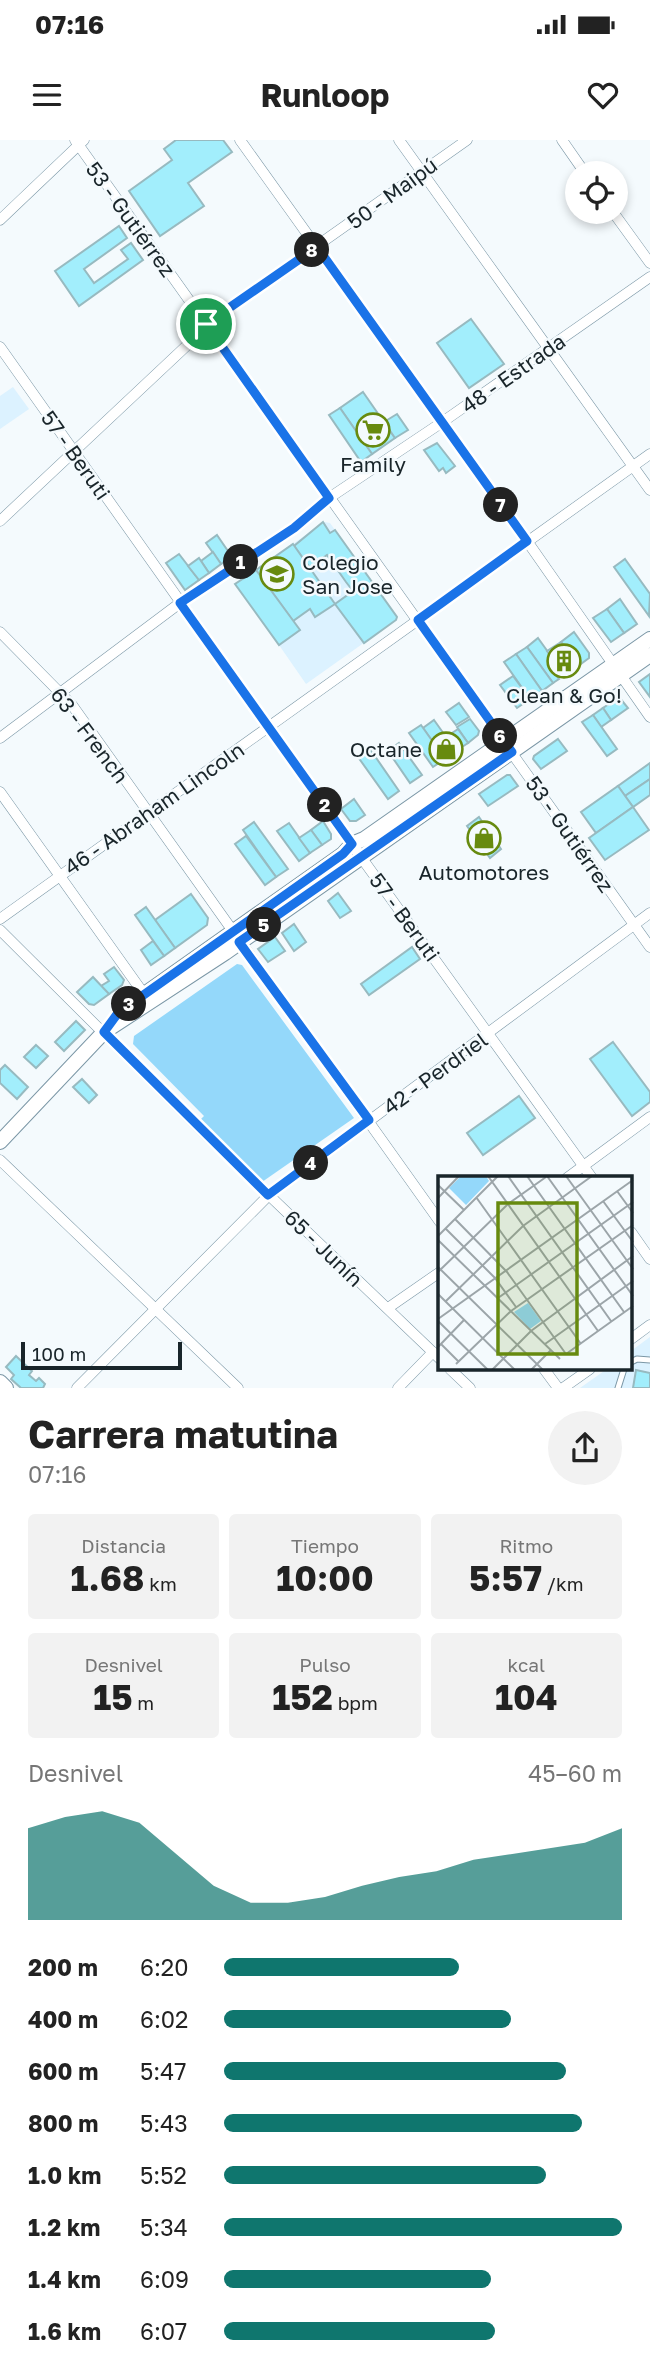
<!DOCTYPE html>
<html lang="es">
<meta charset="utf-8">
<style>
:root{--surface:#fff;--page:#f2f2f2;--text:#222;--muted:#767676;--accent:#0f766e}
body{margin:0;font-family:"Golos Text",sans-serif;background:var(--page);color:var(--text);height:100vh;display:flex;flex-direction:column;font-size:26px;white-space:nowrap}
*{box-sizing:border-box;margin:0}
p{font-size:23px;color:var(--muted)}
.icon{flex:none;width:38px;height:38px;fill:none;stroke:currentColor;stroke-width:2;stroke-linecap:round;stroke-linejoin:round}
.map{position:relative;height:1248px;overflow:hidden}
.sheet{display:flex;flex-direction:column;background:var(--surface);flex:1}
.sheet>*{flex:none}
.buttons{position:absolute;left:565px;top:21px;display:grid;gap:14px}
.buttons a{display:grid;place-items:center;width:63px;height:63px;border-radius:50%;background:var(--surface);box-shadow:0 4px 10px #0003;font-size:35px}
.scale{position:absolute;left:21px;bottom:18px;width:161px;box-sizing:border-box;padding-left:7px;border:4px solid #19252a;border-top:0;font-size:19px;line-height:24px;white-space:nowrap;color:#19252a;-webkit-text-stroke:5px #f4fafd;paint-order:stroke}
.pin{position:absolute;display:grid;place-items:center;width:60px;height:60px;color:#fff;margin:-30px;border:4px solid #fff;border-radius:50%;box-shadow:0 2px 7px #0007}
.km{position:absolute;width:35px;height:35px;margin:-18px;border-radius:50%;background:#222;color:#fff;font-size:19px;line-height:35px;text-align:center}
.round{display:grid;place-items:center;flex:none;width:74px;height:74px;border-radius:37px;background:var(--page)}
.head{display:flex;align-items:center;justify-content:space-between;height:119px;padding:0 28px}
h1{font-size:38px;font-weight:700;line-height:52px}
.figures{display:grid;grid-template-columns:repeat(3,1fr);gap:10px;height:119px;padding:7px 28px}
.figures div{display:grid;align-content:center;border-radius:7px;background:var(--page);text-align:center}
.figures b{font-size:35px;font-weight:700}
.figures small{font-size:19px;font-weight:400}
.figures p{font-size:19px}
.chart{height:196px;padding:14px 28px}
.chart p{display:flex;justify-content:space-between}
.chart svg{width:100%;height:126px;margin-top:7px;fill:var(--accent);opacity:.7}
ul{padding:0 28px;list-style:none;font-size:23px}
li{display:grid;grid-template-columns:112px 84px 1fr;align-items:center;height:52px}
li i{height:18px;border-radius:9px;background:var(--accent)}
.status{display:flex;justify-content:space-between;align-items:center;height:49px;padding:0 35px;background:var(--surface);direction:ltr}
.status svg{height:19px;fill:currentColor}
header{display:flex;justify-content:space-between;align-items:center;height:91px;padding:0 28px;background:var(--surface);font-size:32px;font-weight:700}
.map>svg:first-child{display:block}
.built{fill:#dcf2ff}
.green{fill:#94d8fa}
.building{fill:#a2eefc;stroke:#97bac0;stroke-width:2}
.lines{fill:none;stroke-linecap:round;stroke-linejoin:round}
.lane-casing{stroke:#7b97a6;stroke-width:7}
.street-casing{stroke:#7b97a6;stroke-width:11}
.secondary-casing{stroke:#7b97a6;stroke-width:16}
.lane{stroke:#fff;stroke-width:5}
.street{stroke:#fff;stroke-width:10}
.secondary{stroke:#fff;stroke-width:14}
.route-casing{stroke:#fff;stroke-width:14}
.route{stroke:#1a73e8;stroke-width:9}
.labels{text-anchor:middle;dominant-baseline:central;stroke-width:5;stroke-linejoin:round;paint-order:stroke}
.street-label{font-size:21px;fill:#19252a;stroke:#f4fafd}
.poi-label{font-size:21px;fill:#19252a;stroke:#f4fafd}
.inset-road{fill:none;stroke:#9ca5a9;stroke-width:2}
.view{fill:#678a0f;fill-opacity:0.15;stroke:#678a0f;stroke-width:3.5}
.inset-edge{fill:none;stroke:#19252a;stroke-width:3.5}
</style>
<div class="status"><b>07:16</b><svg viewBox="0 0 49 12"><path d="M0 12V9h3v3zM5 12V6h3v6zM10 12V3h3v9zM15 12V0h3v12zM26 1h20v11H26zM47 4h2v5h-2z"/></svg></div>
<header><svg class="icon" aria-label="menu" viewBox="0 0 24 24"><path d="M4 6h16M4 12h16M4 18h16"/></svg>Runloop<svg class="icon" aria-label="heart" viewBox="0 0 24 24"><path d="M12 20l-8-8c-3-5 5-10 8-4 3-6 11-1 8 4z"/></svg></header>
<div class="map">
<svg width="650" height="1248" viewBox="0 0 650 1248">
<rect width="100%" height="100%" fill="#f4fafd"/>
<g class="built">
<polygon points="13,247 29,269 0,289 0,256"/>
<polygon points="324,382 330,383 397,477 396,480 306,544 279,505 300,489 256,430"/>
<polygon points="650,1197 650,1248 580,1248 607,1229 631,1229 631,1211"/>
</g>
<polygon class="green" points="237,824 242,825 354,978 262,1042 200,980 204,976 133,904 134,896"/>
<g class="building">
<polygon points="176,0 223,0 232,12 188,43 204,66 160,96 129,51 172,20 164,9"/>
<polygon points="119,86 127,98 84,129 94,143 128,119 121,110 131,103 143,120 79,166 55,131"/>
<polygon points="471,179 504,224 469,248 437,203"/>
<polygon points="363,252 395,298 372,314 340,268"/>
<polygon points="340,268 372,314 361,322 329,275"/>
<polygon points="397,274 408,290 395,298 384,282"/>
<polygon points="437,303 455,326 446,333 443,328 439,331 424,310"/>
<polygon points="323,382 330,393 335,390 397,477 396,480 364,503 335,464 353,451 346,442 327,415 310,428 294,406"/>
<polygon points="217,395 232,417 221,424 206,403"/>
<polygon points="293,404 335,464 315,477 310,469 293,481 256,430"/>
<polygon points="213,412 221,424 209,433 201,421"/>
<polygon points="179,414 199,440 185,450 166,423"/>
<polygon points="199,418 209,433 199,440 188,426"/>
<polygon points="625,419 650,454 649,476 614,427"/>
<polygon points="256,430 300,490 279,505 235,444"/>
<polygon points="620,459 637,484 624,493 607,469"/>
<polygon points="607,469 624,493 611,502 593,478"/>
<polygon points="574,492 589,513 589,518 578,526 571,516 575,513 572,508 568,511 561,502"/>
<polygon points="538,498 561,530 555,534 559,539 553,543 527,507"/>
<polygon points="561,502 578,526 564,535 547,511"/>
<polygon points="527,507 553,543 542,551 516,514"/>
<polygon points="516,514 542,551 530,559 504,522"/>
<polygon points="650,534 650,557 639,542"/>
<polygon points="513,536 530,559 517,568 500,545"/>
<polygon points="619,557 628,568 611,580 603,568"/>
<polygon points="459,563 469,577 456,585 446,572"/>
<polygon points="603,568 611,580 601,587 593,575"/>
<polygon points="593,575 617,609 607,616 582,582"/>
<polygon points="470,579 479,591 478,595 468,603 457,587"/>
<polygon points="434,580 456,611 445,619 423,588"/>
<polygon points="421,585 445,619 433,627 409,593"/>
<polygon points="458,589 468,603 456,611 446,597"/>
<polygon points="558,599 567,611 541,629 533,619 534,616"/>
<polygon points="399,603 422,635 410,643 388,611"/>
<polygon points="370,609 399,651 388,659 358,617"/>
<polygon points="650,623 650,639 625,656 618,646"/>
<polygon points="507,635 510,635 518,646 488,666 479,654"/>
<polygon points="650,639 650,655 633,667 625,656"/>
<polygon points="618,646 633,667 596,693 581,672"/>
<polygon points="354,659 365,675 356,681 350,681 341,669"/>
<polygon points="633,667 649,690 605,720 589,698"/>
<polygon points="479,677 501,709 490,718 467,686"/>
<polygon points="323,681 331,694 331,699 322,705 311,690"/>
<polygon points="254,682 288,729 276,737 243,690"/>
<polygon points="289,683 310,713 299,721 277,691"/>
<polygon points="311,690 322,705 310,713 299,698"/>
<polygon points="246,696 276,737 265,745 235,704"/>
<polygon points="338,753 351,771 340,778 328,761"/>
<polygon points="191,754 208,778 207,785 175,808 155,780"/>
<polygon points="146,767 175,808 164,816 135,775"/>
<polygon points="294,784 306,802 294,811 282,793"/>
<polygon points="275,797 285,811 268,822 258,809"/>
<polygon points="153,801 164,816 151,825 141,810"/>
<polygon points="412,807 420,819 369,855 361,844"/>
<polygon points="114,827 124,840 122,845 109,854 101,846 109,841 104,834"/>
<polygon points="93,837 109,854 94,865 89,864 77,852"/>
<polygon points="76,881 85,890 64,911 55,902"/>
<polygon points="613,902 650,952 650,962 632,976 590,919"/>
<polygon points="36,905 48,916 36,928 24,917"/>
<polygon points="5,925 28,947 17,959 0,943 0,930"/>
<polygon points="82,939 97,955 89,963 73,947"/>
<polygon points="519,956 535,978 483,1015 467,993"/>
<polygon points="16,1216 32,1231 29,1235 36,1241 39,1238 45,1244 43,1248 21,1248 11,1239 14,1235 6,1227"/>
<polygon points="636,1230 650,1233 650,1248 633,1248"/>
</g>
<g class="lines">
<defs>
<g id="lane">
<polyline points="631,1222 637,1219 650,1220"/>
<polyline points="618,1248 624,1229"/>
</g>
<g id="street">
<polyline points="75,0 650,807"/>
<polyline points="240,0 527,401 650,577"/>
<polyline points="399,0 650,350"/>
<polyline points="562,0 585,33"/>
<polyline points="613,72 650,123"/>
<polyline points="0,80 84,0"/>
<polyline points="0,207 361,717 592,1038"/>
<polyline points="0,381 198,195 206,184 467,0"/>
<polyline points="0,492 72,565 440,1082"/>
<polyline points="0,598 180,463 294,388 329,358 441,283 650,137"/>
<polyline points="0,652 146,857"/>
<polyline points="0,779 650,314"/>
<polyline points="0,790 206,995 440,1219"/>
<polyline points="0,1020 238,1248"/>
<polyline points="567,1038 650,977"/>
<polyline points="631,1092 650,1119"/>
<polyline points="388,1168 440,1132"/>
<polyline points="631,1199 650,1185"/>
<polyline points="450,1229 470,1248"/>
<polyline points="544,1229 558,1248"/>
<polyline points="77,1248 269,1055 650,773"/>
<polyline points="398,1248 433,1212"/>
<polyline points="563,1248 590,1229"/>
</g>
<g id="secondary">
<polyline points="122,870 343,714 352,704 364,699 650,499"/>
<polyline points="0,1002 104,892 225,813 650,515"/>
<polyline points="0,1242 6,1248"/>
</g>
</defs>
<use href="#lane" class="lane-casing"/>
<use href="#street" class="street-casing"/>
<use href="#secondary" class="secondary-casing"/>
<use href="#lane" class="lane"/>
<use href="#street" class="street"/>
<use href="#secondary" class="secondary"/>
</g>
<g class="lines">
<defs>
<polygon id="route" points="317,107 527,401 418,480 512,612 239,802 369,980 268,1055 104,892 118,873 343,714 352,704 180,463 294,388 329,358 206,184"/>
</defs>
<use href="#route" class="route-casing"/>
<use href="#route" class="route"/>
</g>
<defs>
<symbol id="supermarket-ring" viewBox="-11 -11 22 22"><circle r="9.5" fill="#f4fafd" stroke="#678a0f" stroke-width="1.5"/><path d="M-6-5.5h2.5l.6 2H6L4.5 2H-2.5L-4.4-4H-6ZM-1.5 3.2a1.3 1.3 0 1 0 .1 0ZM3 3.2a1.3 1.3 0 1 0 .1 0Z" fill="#678a0f"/></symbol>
<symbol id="university-ring" viewBox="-11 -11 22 22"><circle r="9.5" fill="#f4fafd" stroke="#678a0f" stroke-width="1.5"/><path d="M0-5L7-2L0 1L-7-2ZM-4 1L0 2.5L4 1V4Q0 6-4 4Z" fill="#678a0f"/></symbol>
<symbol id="building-ring" viewBox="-11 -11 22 22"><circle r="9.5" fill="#f4fafd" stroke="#678a0f" stroke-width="1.5"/><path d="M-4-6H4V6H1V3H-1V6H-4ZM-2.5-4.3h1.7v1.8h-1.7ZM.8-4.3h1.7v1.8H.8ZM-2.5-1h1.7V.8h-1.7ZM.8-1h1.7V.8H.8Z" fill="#678a0f"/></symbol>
<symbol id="shop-ring" viewBox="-11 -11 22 22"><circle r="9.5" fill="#f4fafd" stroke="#678a0f" stroke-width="1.5"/><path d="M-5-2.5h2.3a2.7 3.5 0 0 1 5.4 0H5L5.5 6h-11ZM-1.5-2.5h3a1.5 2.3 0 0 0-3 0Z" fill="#678a0f"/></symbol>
</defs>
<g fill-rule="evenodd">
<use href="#supermarket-ring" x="354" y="271" width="38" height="38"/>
<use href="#university-ring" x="258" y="415" width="38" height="38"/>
<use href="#building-ring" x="545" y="502" width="38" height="38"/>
<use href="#shop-ring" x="427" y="590" width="38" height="38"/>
<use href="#shop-ring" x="465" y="679" width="38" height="38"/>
</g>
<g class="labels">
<g class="street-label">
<text transform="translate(392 53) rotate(-36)">50 - Maipú</text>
<text transform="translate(131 79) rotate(54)">53 - Gutiérrez</text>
<text transform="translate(513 233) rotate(-35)">48 - Estrada</text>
<text transform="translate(76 315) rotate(55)">57 - Beruti</text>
<text transform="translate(90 595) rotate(53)">63 - French</text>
<text transform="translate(154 668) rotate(-35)">46 - Abraham Lincoln</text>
<text transform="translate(570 694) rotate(55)">53 - Gutiérrez</text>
<text transform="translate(405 777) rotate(54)">57 - Beruti</text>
<text transform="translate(435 933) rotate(-36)">42 - Perdriel</text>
<text transform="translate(324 1108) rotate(44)">65 - Junín</text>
</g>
<g class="poi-label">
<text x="373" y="324">Family</text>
<text x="302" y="422" text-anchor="start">Colegio<tspan x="302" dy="24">San Jose</tspan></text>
<text x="564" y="555">Clean &amp; Go!</text>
<text x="422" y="609" text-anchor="end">Octane</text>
<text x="484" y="732">Automotores</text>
</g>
</g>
<g transform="translate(438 1036)">
<rect width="194" height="194" fill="#f4fafd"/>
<path d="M23,0H48L51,5L28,29L11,12ZM90,127L103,145L92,153L76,136Z" fill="#94d8fa"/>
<path class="inset-road" d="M50,0L160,155M70,0L173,145M89,0L186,136M109,0L195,120M128,0L195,93M0,9L26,34M179,15L195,37M38,21L143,168M0,22L21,0M165,25L195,66M17,43L69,96L128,178M7,52L57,102L78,131M0,60L60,0M0,64L122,183M0,91L105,194M0,96L70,28L108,1M0,118L77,194M60,122L195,26M8,125L85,50L154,0M73,135L195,49M0,143L195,4M0,145L50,194M3,168L21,186M107,168L195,105M0,171L26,144M128,178L195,130M18,188L73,135M54,194L93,155L195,80M93,194L113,174"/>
<path class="view" d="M60,27H139V178H60Z"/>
<rect width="194" height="194" class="inset-edge"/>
</g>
</svg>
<div class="buttons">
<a><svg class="icon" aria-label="locate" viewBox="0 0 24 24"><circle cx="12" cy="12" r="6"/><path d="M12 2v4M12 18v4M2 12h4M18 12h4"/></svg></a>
</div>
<div class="scale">100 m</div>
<div class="pin" style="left:206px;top:184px;background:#1e9e55"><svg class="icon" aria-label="arrive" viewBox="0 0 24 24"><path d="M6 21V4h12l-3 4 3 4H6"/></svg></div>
<b class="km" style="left:241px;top:422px">1</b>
<b class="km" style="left:325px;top:665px">2</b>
<b class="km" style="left:129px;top:864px">3</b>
<b class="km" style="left:311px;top:1023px">4</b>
<b class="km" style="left:264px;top:785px">5</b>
<b class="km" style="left:500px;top:596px">6</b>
<b class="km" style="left:501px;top:365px">7</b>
<b class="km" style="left:312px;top:110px">8</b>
</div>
<section class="sheet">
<div class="head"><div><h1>Carrera matutina</h1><p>07:16</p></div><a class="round"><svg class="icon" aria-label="share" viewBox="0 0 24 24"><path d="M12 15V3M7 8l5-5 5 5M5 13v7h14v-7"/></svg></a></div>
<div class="figures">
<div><p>Distancia</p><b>1.68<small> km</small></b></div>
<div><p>Tiempo</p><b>10:00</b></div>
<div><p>Ritmo</p><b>5:57<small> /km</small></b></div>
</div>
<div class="figures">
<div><p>Desnivel</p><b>15<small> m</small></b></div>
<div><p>Pulso</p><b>152<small> bpm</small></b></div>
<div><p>kcal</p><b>104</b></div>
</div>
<div class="chart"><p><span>Desnivel</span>45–60 m</p>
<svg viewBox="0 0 160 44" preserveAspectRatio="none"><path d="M0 44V12L10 8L20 6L30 10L40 21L50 32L60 38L70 38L80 36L90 32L100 29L110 27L120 23L130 21L140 19L150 17L160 12V44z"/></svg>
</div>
<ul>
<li><b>200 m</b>6:20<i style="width:59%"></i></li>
<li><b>400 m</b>6:02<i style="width:72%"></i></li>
<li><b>600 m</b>5:47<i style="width:86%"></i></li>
<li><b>800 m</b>5:43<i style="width:90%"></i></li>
<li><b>1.0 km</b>5:52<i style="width:81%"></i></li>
<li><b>1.2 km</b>5:34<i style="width:100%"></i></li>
<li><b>1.4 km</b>6:09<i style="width:67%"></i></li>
<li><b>1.6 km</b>6:07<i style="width:68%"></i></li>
</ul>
</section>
